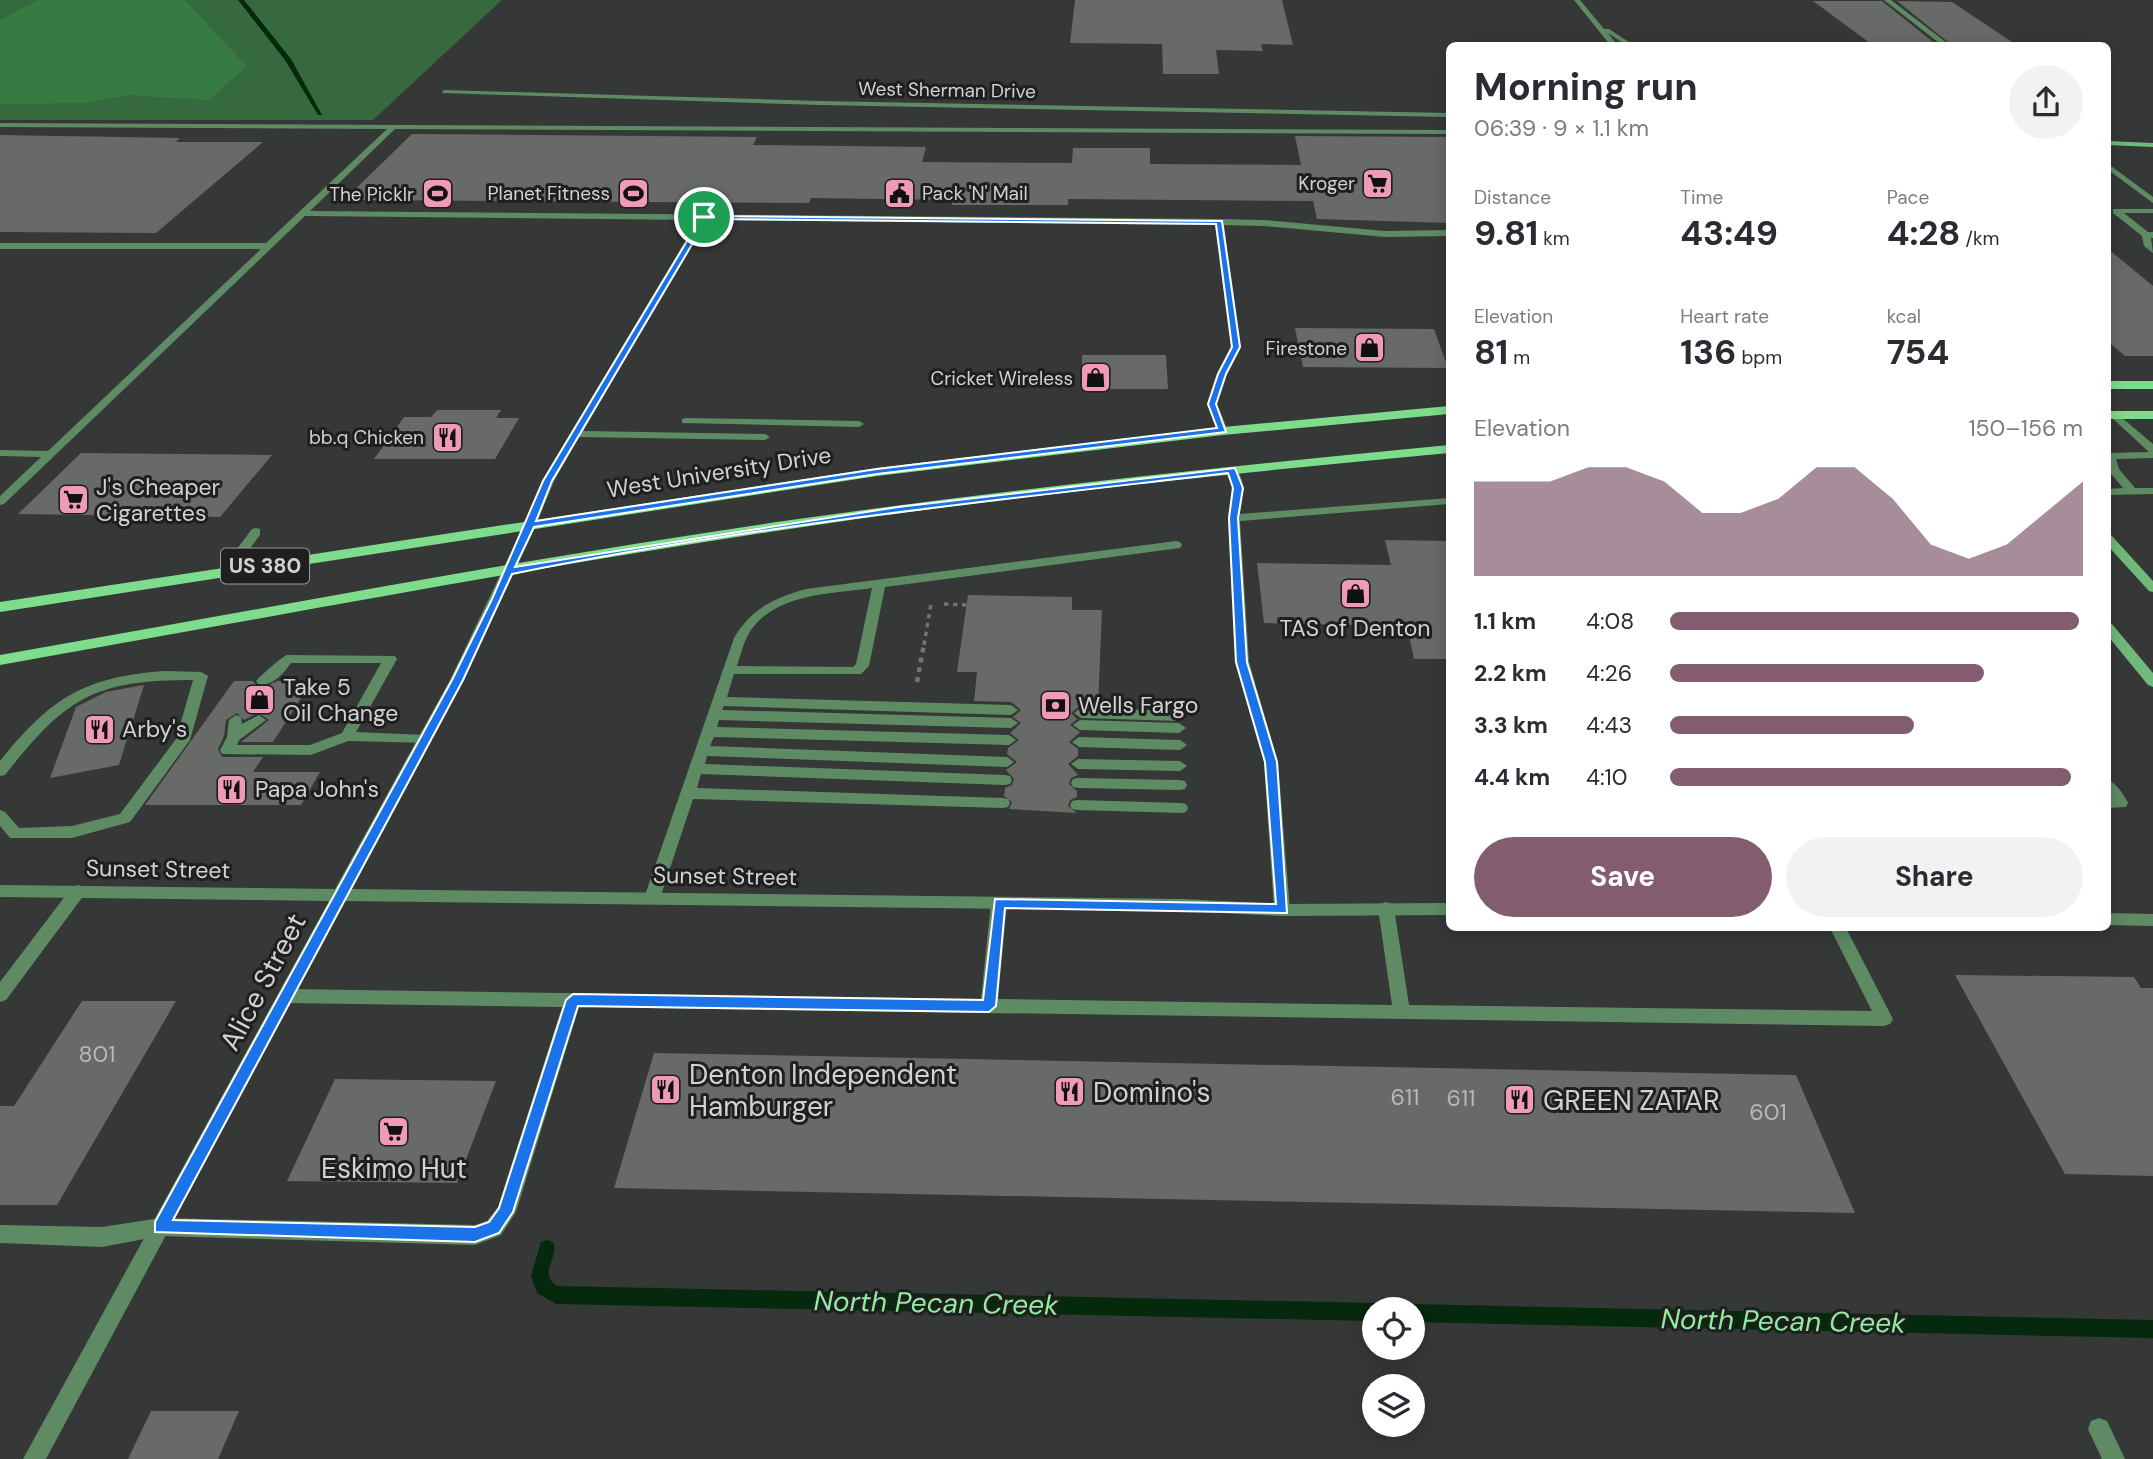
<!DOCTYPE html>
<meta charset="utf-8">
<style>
:root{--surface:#fff;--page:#f2f2f3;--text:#2b2b33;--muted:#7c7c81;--accent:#835d6f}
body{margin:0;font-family:"DM Sans",sans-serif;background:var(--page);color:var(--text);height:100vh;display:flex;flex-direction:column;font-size:26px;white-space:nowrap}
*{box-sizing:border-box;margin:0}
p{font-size:23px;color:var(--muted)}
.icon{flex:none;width:38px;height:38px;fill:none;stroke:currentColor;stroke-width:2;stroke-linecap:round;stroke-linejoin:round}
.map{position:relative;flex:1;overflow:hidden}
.sheet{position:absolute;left:1446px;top:42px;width:665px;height:889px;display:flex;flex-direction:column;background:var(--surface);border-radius:10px;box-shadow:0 4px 18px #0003}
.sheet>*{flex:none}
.tools{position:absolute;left:1362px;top:1297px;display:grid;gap:14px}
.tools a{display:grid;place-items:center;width:63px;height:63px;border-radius:50%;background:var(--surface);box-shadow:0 4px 18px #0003;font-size:35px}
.pin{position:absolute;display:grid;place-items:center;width:60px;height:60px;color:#fff;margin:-30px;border:4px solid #fff;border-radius:50%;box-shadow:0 2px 7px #0007}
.round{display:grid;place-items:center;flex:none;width:74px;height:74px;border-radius:37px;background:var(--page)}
.headline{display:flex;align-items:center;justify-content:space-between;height:119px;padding:0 28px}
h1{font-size:38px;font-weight:700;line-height:52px}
.stats{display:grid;grid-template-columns:repeat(3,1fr);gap:10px;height:119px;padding:7px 28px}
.stats div{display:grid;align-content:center}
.stats b{font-size:35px;font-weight:700}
.stats small{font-size:19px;font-weight:400}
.stats p{font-size:19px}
.chart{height:196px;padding:14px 28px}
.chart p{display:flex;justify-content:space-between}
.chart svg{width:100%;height:126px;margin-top:7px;fill:var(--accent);opacity:.7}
.primary-button{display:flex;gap:14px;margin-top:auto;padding:14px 28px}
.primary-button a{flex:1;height:80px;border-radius:42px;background:var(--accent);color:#fff;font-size:28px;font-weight:700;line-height:80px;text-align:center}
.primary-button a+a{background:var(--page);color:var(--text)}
ul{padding:0 28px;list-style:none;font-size:23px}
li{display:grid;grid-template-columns:112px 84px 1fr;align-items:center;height:52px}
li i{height:18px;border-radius:9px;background:var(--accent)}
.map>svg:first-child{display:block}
.green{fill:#366a3e}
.forest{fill:#377b43}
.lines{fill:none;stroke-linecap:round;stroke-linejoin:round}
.stream{fill:#04290c;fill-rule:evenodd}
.building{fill:#676a67}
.path-far1{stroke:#727473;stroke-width:3.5;stroke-dasharray:4.5 4.5;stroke-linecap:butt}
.path{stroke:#727473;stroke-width:4.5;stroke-dasharray:5 5;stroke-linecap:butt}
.lane{fill:#5e8b63;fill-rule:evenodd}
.street{fill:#5e8b63;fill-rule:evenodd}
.secondary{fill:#71b97b;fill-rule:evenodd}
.primary{fill:#7edd8c;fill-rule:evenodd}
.route{fill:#1a73e8;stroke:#fff;stroke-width:2;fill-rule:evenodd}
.labels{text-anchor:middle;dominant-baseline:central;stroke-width:6;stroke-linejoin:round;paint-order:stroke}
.far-street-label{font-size:19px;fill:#d1d2d1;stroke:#1e1f1e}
.far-poi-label{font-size:19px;fill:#d1d2d1;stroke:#1e1f1e;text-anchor:end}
.shield{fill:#1e1f1e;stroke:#9b9c9b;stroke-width:2}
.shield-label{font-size:21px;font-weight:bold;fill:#d1d2d1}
.street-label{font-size:23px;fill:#d1d2d1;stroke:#1e1f1e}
.poi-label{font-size:23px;fill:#d1d2d1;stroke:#1e1f1e;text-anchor:start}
.near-number-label{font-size:23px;fill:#b6b8b6}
.near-street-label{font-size:28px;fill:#d1d2d1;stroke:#1e1f1e}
.near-poi-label{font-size:28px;fill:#d1d2d1;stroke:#1e1f1e;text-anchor:start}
.near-water-label{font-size:28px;font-style:italic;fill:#91ed9d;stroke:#1e1f1e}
</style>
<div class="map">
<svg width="2153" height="1459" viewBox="0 0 2153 1459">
<rect width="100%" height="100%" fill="#353836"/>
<polygon class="green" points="0,0 502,0 373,120 0,120"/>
<polygon class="forest" points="38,0 185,0 246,66 209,100 127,95 86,103 0,104 0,20"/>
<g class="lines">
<g class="stream">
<polygon points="238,0 244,0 291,59 322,115 318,115 285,60"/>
<path d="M547,1240L553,1242C560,1259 537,1272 557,1286L1374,1303L1380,1306L1382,1309H1374V1321L556,1304L537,1293L531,1276L541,1242Z"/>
<polygon points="1412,1304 2153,1320 2153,1338 1412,1322 1412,1309 1405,1309"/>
</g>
</g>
<g class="building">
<polygon points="1075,0 1282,0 1293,45 1261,44 1263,51 1216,50 1219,74 1163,74 1162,44 1070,43"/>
<polygon points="1813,1 1882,1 1938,46 1874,46"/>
<polygon points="1897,1 1952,2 2018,46 1953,46"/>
<polygon points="412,134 757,137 753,145 926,147 922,162 1072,163 1073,148 1150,148 1150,164 1301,165 1295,136 1449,137 1449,223 1317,219 1313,201 1068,199 1068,205 952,205 953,200 811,198 809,203 344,200"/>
<polygon points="0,135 180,138 176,142 263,142 156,233 0,232"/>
<polygon points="2107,248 2153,286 2153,356 2125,356 2107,341"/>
<polygon points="1295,328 1434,329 1448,368 1303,367"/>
<polygon points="1082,355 1166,355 1168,389 1082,389"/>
<polygon points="437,410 501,410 496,418 519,418 495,459 374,459 404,417 431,417"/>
<polygon points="81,453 272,455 220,517 18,514"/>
<polygon points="1385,540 1449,541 1449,659 1414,659 1407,626 1264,623 1257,563 1391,565"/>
<polygon points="968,595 1072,597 1072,610 1102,610 1098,706 1081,705 1071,713 1077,719 1070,725 1080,732 1069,742 1078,749 1078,756 1068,764 1078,775 1071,778 1069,784 1077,791 1077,797 1070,800 1068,806 1077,813 1009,809 1012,802 1004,796 1005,788 1012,785 1014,779 1006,770 1017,762 1007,754 1008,748 1019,740 1010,733 1021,723 1013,717 1021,710 1011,702 974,701 977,672 957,672"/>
<polygon points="234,681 253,681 256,685 263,687 278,681 312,681 273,742 241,742 269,720 258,713 244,720 237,713 226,720 224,736 218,749 222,757 263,757 253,772 320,772 301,805 145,805"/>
<polygon points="144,685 119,765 50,778 76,707 106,692"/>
<polygon points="1955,975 2134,977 2141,988 2153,988 2153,1176 2065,1174"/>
<polygon points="82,1001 176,1001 57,1205 0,1205 0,1106 14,1106"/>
<polygon points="654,1053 1796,1075 1855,1213 614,1188"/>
<polygon points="335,1079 496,1081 457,1183 287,1181"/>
<polygon points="151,1411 239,1411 218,1459 128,1459"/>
</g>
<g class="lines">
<g class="path-far1">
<polyline points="944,604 967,605"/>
<polyline points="924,645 931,604"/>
</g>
<polyline class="path" points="917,682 924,644"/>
<g class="lane">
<polygon points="444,90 820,101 1449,113 1449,117 820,105 442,93"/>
<polygon points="0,123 1449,130 1449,134 395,129 310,211 1219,219 1264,220 1385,231 1449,230 1449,236 1385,237 1264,226 1224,225 1241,347 1227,374 1217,404 1228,431 1223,434 1218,431 1207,404 1217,374 1231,347 1215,225 707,220 583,431 765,434 770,437 765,440 579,437 554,481 536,525 530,529 524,525 542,481 698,220 305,216 4,504 0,505 0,496 41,457 0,456 0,450 48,451 261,249 0,249 0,243 266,243 387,129 0,127"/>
<polygon points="2113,209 2153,209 2153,213 2124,213 2148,232 2153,232 2153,238 2151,238 2153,253 2144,246 2142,236 2113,213"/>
<polygon points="2115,412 2153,444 2153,458 2116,459 2119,469 2135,488 2153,488 2153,494 2107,495 2107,489 2123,488 2108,470 2107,453 2149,452 2111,417 2111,413"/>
<polygon points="686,418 859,421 864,424 859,427 682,423 682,419"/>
<path d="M1232,467C1248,476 1242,498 1240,514L1449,498V504L1240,521L1249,662L1278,762L1290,910L1288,914L1282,916L1276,914L1274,910L1264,762L1235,662L1228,518L1232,487L1226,470Z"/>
<polygon points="256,528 260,529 260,535 229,576 221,576 219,573 221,570 252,529"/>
<path d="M1176,541L1180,542L1182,545L1180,548L885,587L869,666L861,674H734L727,697L1011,705L1018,710L1011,715L724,706L722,710L1011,718L1018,723L1011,728L719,720L717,727L1009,735L1016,740L1009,745L714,737L710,746L1007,757L1014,762L1007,767L707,756L705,764L1005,775L1010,776L1012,780L1010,784L1005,785L701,774L697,788L1003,798L1008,799L1010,803L1008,807L1003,808L693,799L660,898L658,902L652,904L646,902L644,898L734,638C751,609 774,598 806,589ZM872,588L856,664L853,667L737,666C741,654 744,640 751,630C777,593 832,594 872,588Z"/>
<path d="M287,655L395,656L397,659L356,732L425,735L432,740L430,743L348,741L311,755L222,754L220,750L227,737L229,720L236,715L241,717L242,724L259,715L266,720L239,740L237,745H310L342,733L381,663H291C283,674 272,687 258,684L256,681C260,676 283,656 287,655Z"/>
<path d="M165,671L201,672L208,676L190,740L130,822L72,838H10L0,826V810L5,812L19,828L72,826L120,814L176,739L193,680C93,680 66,698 5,775L0,776V761C51,698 83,677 165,671Z"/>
<polygon points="1081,708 1179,711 1186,716 1179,721 1081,718 1074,713"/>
<polygon points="1080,720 1179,723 1186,728 1179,733 1080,730 1073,725"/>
<polygon points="1079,737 1180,740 1187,745 1180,750 1079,747 1072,742"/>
<polygon points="1078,759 1180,761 1187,766 1180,771 1078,769 1071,764"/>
<polygon points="1078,778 1180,780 1185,781 1187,785 1185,789 1180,790 1078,788 1073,787 1071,783 1073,779"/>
<path d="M2107,780C2116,782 2124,795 2128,803L2126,807L2107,808Z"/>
<polygon points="1077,800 1181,803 1186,804 1188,808 1186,812 1181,813 1077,810 1072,809 1070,805 1072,801"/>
<polygon points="78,885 84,887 86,891 84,895 6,1000 0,1002 0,982 72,887"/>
<polygon points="999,897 1005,899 1007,903 998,999 1392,1005 1378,908 1380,904 1386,902 1392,904 1394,908 1409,1005 1872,1011 1830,928 1846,928 1893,1019 1890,1024 1884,1026 579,1007 516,1212 501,1235 475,1245 160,1236 102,1247 0,1243 0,1225 102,1227 160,1218 475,1225 487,1221 498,1207 562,1007 286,1003 280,1001 278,996 280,991 286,989 981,999 991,903 993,899"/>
</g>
<g class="street">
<polygon points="1574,0 1580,0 1604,29 1609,29 1635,46 1627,46 1608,33 1618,46 1611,46"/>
<polygon points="1884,0 1891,0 1951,46 1943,46"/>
<polygon points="2107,163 2153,197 2153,203 2107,169"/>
<polygon points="530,521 536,525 464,680 352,889 1182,899 1282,904 1449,903 1449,915 1282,916 1182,911 345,901 46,1459 23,1459 329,901 0,897 0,885 335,889 450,680 524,525"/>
<polygon points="2107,913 2153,914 2153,926 2107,925"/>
<polygon points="2099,1418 2107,1421 2125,1459 2102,1459 2088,1429 2091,1421"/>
</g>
<g class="secondary">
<polygon points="2107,141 2153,143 2153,147 2107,145"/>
<polygon points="2107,534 2111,535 2153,581 2153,592 2149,591 2107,545"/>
<polygon points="2107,623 2112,624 2153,673 2153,687 2148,685 2107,635"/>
</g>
<g class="primary">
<rect x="2107" y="381" width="46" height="8"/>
<polygon points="1449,406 1449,414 1223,435 877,476 0,612 0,602 877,468 1223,427"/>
<rect x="2107" y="411" width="46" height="8"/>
<path d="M1449,445V453C1227,474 1004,496 783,530C521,569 261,619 0,665V655C263,609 526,558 791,520C1010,489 1229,466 1449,445Z"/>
</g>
</g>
<path class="route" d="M702,216L1222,221L1240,347L1226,374L1216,404L1226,432L877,474L534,527L515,567L898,507L1235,468L1243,488L1238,518L1247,662L1277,762L1287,913L1005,908L996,1006L989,1012L578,1006L513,1212L499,1233L475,1242L155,1232V1222L452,680L492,599L543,481ZM707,219L1216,224L1232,347L1218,374L1208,404L1217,428L877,469L536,521L552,481ZM1228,473L1233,488L1229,518L1236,662L1265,762L1276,904L995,899L983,1000L573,994L566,1000L499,1208L489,1222L475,1227L173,1220L463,680L512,574C748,526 990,501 1228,473Z"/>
<defs>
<symbol id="supermarket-square" viewBox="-11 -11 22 22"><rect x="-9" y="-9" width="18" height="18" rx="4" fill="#ef9ab8" stroke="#1e1f1e"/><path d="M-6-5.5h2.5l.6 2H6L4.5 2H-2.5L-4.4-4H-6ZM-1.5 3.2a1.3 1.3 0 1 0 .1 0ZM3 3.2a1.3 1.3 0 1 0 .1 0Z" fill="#111"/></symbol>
<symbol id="stadium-square" viewBox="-11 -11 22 22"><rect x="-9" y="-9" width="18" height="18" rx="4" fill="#ef9ab8" stroke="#1e1f1e"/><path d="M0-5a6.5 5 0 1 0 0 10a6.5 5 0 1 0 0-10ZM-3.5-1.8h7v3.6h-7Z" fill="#111"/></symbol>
<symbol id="civic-square" viewBox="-11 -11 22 22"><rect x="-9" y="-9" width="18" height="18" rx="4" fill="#ef9ab8" stroke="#1e1f1e"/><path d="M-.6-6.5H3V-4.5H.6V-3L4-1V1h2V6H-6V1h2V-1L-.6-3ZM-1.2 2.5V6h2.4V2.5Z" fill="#111"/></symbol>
<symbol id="shop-square" viewBox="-11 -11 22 22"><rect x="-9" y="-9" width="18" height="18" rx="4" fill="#ef9ab8" stroke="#1e1f1e"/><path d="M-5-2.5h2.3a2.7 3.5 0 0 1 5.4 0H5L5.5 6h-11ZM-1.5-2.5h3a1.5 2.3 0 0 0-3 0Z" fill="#111"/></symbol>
<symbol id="restaurant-square" viewBox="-11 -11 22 22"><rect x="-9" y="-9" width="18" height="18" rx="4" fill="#ef9ab8" stroke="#1e1f1e"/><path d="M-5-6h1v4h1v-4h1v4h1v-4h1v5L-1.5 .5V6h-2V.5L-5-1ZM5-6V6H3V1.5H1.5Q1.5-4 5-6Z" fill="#111"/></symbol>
<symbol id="bank-square" viewBox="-11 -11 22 22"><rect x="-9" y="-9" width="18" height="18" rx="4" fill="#ef9ab8" stroke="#1e1f1e"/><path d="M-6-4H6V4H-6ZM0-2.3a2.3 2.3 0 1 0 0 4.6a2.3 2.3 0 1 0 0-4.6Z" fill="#111"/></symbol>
</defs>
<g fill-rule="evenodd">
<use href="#supermarket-square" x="1360" y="166" width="35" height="35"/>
<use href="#stadium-square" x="616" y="176" width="35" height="35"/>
<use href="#civic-square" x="882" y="176" width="35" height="35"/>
<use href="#stadium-square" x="420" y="176" width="35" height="35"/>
<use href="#shop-square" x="1352" y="330" width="35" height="35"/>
<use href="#shop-square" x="1078" y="360" width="35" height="35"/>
<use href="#restaurant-square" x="430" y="420" width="35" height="35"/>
<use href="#supermarket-square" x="56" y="482" width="35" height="35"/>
<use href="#shop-square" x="1338" y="576" width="35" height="35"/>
<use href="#shop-square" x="242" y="682" width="35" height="35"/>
<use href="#bank-square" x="1038" y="688" width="35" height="35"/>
<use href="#restaurant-square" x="82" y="712" width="35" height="35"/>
<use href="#restaurant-square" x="214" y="772" width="35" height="35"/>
<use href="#restaurant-square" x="648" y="1072" width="35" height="35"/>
<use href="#restaurant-square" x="1052" y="1074" width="35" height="35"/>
<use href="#restaurant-square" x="1502" y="1082" width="35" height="35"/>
<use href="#supermarket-square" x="376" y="1114" width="35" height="35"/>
</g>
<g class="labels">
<g class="far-street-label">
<text transform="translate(947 90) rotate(1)">West Sherman Drive</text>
</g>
<g class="far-poi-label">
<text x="1355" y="183">Kroger</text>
<text x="610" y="193">Planet Fitness</text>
<text x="922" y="193" text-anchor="start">Pack 'N' Mail</text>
<text x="414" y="194">The Picklr</text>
<text x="1347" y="348">Firestone</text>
<text x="1073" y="378">Cricket Wireless</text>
<text x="424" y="437">bb.q Chicken</text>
</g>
<rect class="shield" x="221" y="548.5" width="88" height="35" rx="5"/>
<g class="shield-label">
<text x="265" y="566">US 380</text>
</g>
<g class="street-label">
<text transform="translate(719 472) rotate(-9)">West University Drive</text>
<text transform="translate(158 869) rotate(1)">Sunset Street</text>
<text transform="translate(725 876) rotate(1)">Sunset Street</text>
</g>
<g class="poi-label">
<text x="96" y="487">J's Cheaper<tspan x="96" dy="26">Cigarettes</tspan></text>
<text x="1355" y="628" text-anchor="middle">TAS of Denton</text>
<text x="283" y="687">Take 5<tspan x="283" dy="26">Oil Change</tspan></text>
<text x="1078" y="705">Wells Fargo</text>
<text x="122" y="729">Arby's</text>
<text x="255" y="789">Papa John's</text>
</g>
<g class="near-number-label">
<text x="97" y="1054">801</text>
<text x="1405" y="1097">611</text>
<text x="1461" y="1098">611</text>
<text x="1768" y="1112">601</text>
</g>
<g class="near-street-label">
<text transform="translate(263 982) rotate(-62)">Alice Street</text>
</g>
<g class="near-poi-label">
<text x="689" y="1074">Denton Independent<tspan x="689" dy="32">Hamburger</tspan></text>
<text x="1093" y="1092">Domino's</text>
<text x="1543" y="1100">GREEN ZATAR</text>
<text x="394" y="1168" text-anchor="middle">Eskimo Hut</text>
</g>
<g class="near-water-label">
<text transform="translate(936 1303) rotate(1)">North Pecan Creek</text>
<text transform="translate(1783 1321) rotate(1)">North Pecan Creek</text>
</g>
</g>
</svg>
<div class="tools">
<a><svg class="icon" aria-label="locate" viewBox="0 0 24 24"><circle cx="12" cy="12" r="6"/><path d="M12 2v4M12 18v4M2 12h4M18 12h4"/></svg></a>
<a><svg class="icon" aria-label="layers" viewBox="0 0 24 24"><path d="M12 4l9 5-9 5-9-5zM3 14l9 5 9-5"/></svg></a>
</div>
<div class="pin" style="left:704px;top:217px;background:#1e9e55"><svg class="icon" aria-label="arrive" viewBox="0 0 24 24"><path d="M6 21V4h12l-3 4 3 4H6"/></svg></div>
<section class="sheet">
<div class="headline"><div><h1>Morning run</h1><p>06:39 · 9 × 1.1 km</p></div><a class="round"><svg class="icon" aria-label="share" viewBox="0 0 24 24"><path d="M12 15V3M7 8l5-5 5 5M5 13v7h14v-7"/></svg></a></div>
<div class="stats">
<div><p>Distance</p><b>9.81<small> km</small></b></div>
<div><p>Time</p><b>43:49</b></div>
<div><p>Pace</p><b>4:28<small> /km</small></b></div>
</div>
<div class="stats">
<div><p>Elevation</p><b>81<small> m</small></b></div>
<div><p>Heart rate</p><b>136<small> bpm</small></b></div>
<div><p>kcal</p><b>754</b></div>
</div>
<div class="chart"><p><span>Elevation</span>150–156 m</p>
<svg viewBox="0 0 160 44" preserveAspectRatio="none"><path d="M0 44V11L10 11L20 11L30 6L40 6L50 11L60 22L70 22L80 17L90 6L100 6L110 17L120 33L130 38L140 33L150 22L160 11V44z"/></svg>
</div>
<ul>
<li><b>1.1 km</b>4:08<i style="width:99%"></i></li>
<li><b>2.2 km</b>4:26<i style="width:76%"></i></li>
<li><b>3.3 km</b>4:43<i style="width:59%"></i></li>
<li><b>4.4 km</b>4:10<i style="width:97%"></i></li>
</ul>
<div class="primary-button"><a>Save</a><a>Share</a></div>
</section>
</div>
